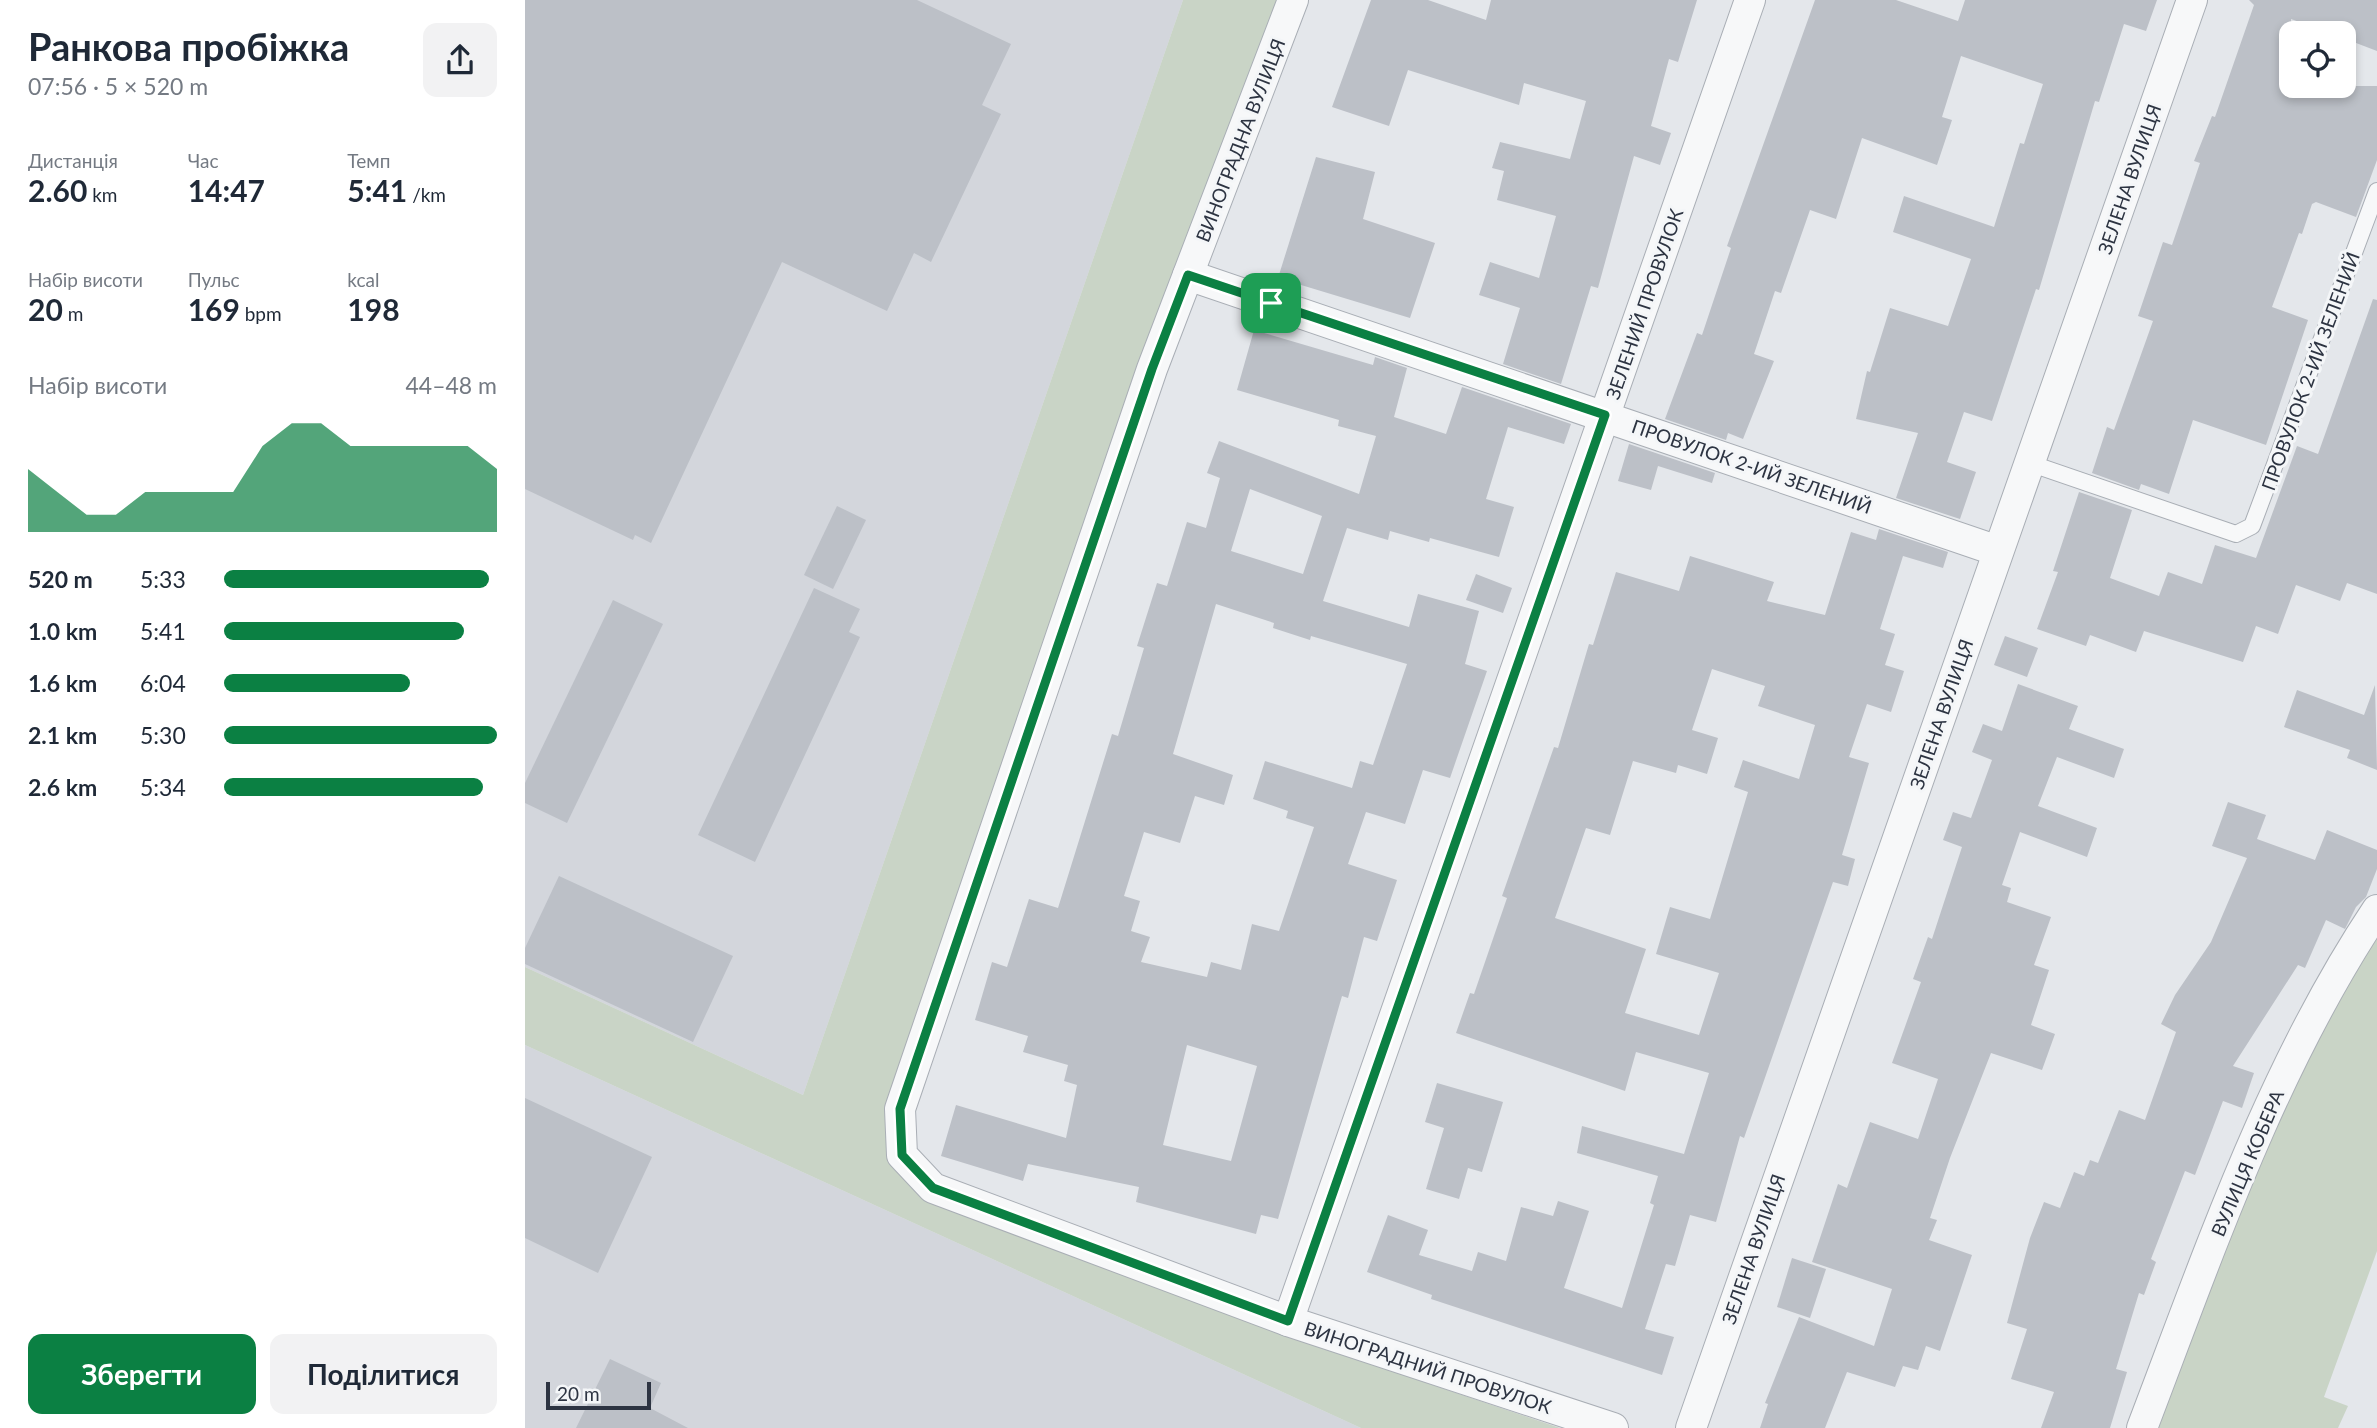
<!DOCTYPE html>
<html lang="uk">
<meta charset="utf-8">
<style>
:root{--surface:#fff;--page:#f2f2f3;--text:#1f2937;--muted:#747a83;--accent:#0b8043}
body{margin:0;font-family:Lato,sans-serif;background:var(--page);color:var(--text);height:100vh;display:flex;flex-direction:column;font-size:26px;white-space:nowrap}
*{box-sizing:border-box;margin:0}
p{font-size:23px;color:var(--muted)}
.icon{flex:none;width:38px;height:38px;fill:none;stroke:currentColor;stroke-width:2;stroke-linecap:round;stroke-linejoin:round}
.map{position:relative;flex:1;overflow:hidden}
.side{display:flex;flex-direction:column;background:var(--surface);width:525px}
.side>*{flex:none}
.controls{position:absolute;left:1754px;top:21px;display:grid;gap:14px}
.controls a{display:grid;place-items:center;width:77px;height:77px;border-radius:14px;background:var(--surface);box-shadow:0 4px 10px #0003;font-size:35px}
.scale{position:absolute;left:21px;bottom:18px;width:105px;box-sizing:border-box;padding-left:7px;border:4px solid #2d3442;border-top:0;font-size:19px;line-height:24px;white-space:nowrap;color:#2d3442;-webkit-text-stroke:5px #f4f6f8;paint-order:stroke}
.pin{position:absolute;display:grid;place-items:center;width:60px;height:60px;color:#fff;margin:-30px;border-radius:14px;box-shadow:0 4px 10px #0006}
.round{display:grid;place-items:center;flex:none;width:74px;height:74px;border-radius:14px;background:var(--page)}
.summary{display:flex;align-items:center;justify-content:space-between;height:119px;padding:0 28px}
h1{font-size:38px;font-weight:700;line-height:52px}
.stats{display:grid;grid-template-columns:repeat(3,1fr);gap:10px;height:119px;padding:7px 28px}
.stats div{display:grid;align-content:center}
.stats b{font-size:30px;font-weight:700}
.stats small{font-size:19px;font-weight:400}
.stats p{font-size:19px}
.chart{height:196px;padding:14px 28px}
.chart p{display:flex;justify-content:space-between}
.chart svg{width:100%;height:126px;margin-top:7px;fill:var(--accent);opacity:.7}
.primary-button{display:flex;gap:14px;margin-top:auto;padding:14px 28px}
.primary-button a{flex:1;height:80px;border-radius:14px;background:var(--accent);color:#fff;font-size:28px;font-weight:700;line-height:80px;text-align:center}
.primary-button a+a{background:var(--page);color:var(--text)}
ul{padding:0 28px;list-style:none;font-size:23px}
li{display:grid;grid-template-columns:112px 84px 1fr;align-items:center;height:52px}
li i{height:18px;border-radius:9px;background:var(--accent)}
main{display:flex;flex:1;min-height:0}
.map>svg:first-child{display:block}
.built{fill:#d3d6dc}
.green{fill:#c9d4c6}
.building{fill:#bcc0c7;fill-rule:evenodd}
.lines{fill:none;stroke-linecap:round;stroke-linejoin:round}
.service-casing{stroke:#a9aeb5;stroke-width:18}
.minor-casing{stroke:#a9aeb5;stroke-width:32}
.service{stroke:#f7f8f9;stroke-width:16}
.minor{stroke:#f7f8f9;stroke-width:30}
.route-casing{stroke:#fff;stroke-width:14}
.route{stroke:#0b8043;stroke-width:9}
.labels{text-anchor:middle;dominant-baseline:central;stroke-width:6;stroke-linejoin:round;paint-order:stroke}
.street-label{font-size:19px;fill:#2d3442;stroke:#f4f6f8}
</style>
<main>
<section class="side">
<div class="summary"><div><h1>Ранкова пробіжка</h1><p>07:56 · 5 × 520 m</p></div><a class="round"><svg class="icon" aria-label="share" viewBox="0 0 24 24"><path d="M12 15V3M7 8l5-5 5 5M5 13v7h14v-7"/></svg></a></div>
<div class="stats">
<div><p>Дистанція</p><b>2.60<small> km</small></b></div>
<div><p>Час</p><b>14:47</b></div>
<div><p>Темп</p><b>5:41<small> /km</small></b></div>
</div>
<div class="stats">
<div><p>Набір висоти</p><b>20<small> m</small></b></div>
<div><p>Пульс</p><b>169<small> bpm</small></b></div>
<div><p>kcal</p><b>198</b></div>
</div>
<div class="chart"><p><span>Набір висоти</span>44–48 m</p>
<svg viewBox="0 0 160 44" preserveAspectRatio="none"><path d="M0 44V22L10 30L20 38L30 38L40 30L50 30L60 30L70 30L80 14L90 6L100 6L110 14L120 14L130 14L140 14L150 14L160 22V44z"/></svg>
</div>
<ul>
<li><b>520 m</b>5:33<i style="width:97%"></i></li>
<li><b>1.0 km</b>5:41<i style="width:88%"></i></li>
<li><b>1.6 km</b>6:04<i style="width:68%"></i></li>
<li><b>2.1 km</b>5:30<i style="width:100%"></i></li>
<li><b>2.6 km</b>5:34<i style="width:95%"></i></li>
</ul>
<div class="primary-button"><a>Зберегти</a><a>Поділитися</a></div>
</section>
<div class="map">
<svg width="1852" height="1428" viewBox="0 0 1852 1428">
<rect width="100%" height="100%" fill="#e4e7eb"/>
<g class="built">
<polygon points="0,0 658,0 278,1095 0,967"/>
<polygon points="0,1045 836,1428 0,1428"/>
</g>
<g class="green">
<polygon points="658,0 754,0 365,1161 760,1335 1035,1428 836,1428 0,1045 0,967 278,1095"/>
<polygon points="1852,928 1852,1251 1799,1397 1823,1406 1813,1428 1630,1428 1738,1145"/>
</g>
<g class="building">
<polygon points="0,0 392,0 486,44 457,105 476,114 406,262 389,253 362,311 257,262 126,543 110,535 108,540 0,489"/>
<polygon points="846,0 903,0 961,20 966,0 1172,0 1153,62 1144,59 1126,126 1146,133 1135,165 1109,156 1073,288 1066,286 1036,384 978,364 995,308 954,295 965,262 1014,278 1031,216 972,200 979,171 967,168 975,142 1045,159 1061,101 999,83 994,105 883,70 864,126 807,107"/>
<polygon points="1290,0 1371,0 1433,21 1440,0 1632,0 1621,31 1599,24 1574,102 1570,101 1514,290 1511,289 1467,421 1439,412 1422,462 1451,472 1435,519 1371,498 1393,433 1331,419 1342,371 1345,372 1365,308 1423,326 1446,259 1368,232 1379,196 1469,227 1495,143 1499,144 1518,84 1436,56 1417,117 1427,120 1412,165 1337,138 1311,219 1285,210 1256,293 1250,291 1229,354 1249,361 1218,439 1203,433 1201,440 1140,419 1172,333 1177,335 1206,248 1202,246"/>
<polygon points="1724,0 1852,0 1852,51 1818,38 1818,33 1805,33 1766,19 1766,86 1852,86 1852,160 1831,217 1791,202 1787,204 1777,234 1774,233 1747,307 1783,320 1741,445 1668,420 1644,494 1616,484 1614,490 1567,473 1582,427 1589,430 1628,321 1613,316 1638,242 1647,245 1675,163 1669,161 1687,116 1690,117 1729,5"/>
<polygon points="791,157 850,172 838,219 910,243 885,318 753,278"/>
<polygon points="1848,299 1852,300 1852,594 1822,583 1815,601 1771,585 1753,634 1731,626 1718,662 1619,631 1611,652 1565,635 1561,646 1512,629 1533,572 1528,571 1554,492 1607,510 1585,578 1634,596 1643,572 1677,584 1690,545 1731,558 1772,446 1793,454"/>
<path d="M729,330L848,365L850,357L882,368L869,417L921,434L937,387L1046,424L1039,444L983,427L961,499L989,507L974,557L905,538L904,542L865,531L863,540L822,528L798,601L884,627L893,594L954,611L940,664L962,671L925,778L898,770L880,824L841,812L823,864L872,880L852,941L839,937L823,998L817,996L753,1219L736,1215L731,1234L611,1202L614,1187L503,1164L498,1181L416,1156L431,1105L541,1138L552,1085L539,1081L543,1065L498,1052L503,1036L450,1020L467,962L482,967L504,899L533,908L587,734L593,736L619,648L612,646L632,583L642,586L662,522L681,528L695,478L682,473L694,441L834,494L851,436L813,426L814,420L712,390ZM725,489L797,516L778,574L706,551ZM691,604L749,623L748,628L785,640L786,636L882,664L848,765L835,761L827,788L740,761L728,799L763,811L761,818L789,827L754,931L727,924L716,970L686,962L682,977L616,962L625,937L606,931L615,901L599,896L619,832L655,843L670,796L699,805L708,775L648,754ZM662,1045L732,1066L706,1161L638,1145Z"/>
<polygon points="1104,444 1190,473 1187,483 1133,466 1126,490 1093,481"/>
<polygon points="312,506 341,520 308,589 279,575"/>
<path d="M1354,529L1423,552L1418,568L1378,556L1355,629L1370,634L1360,665L1379,671L1366,712L1342,704L1324,757L1344,763L1317,855L1330,859L1323,886L1308,882L1219,1138L1215,1136L1191,1222L1165,1215L1150,1266L1141,1264L1120,1329L1149,1337L1137,1375L906,1299L907,1295L842,1272L863,1215L903,1230L894,1255L947,1271L953,1252L981,1261L996,1207L1028,1216L1033,1201L1064,1211L1039,1288L1097,1308L1129,1205L1125,1203L1133,1176L1052,1153L1057,1126L1159,1154L1184,1073L1111,1052L1100,1091L931,1033L945,993L949,994L982,898L977,896L1029,747L1033,748L1064,644L1068,645L1091,572L1154,591L1165,556L1249,582L1242,601L1300,615L1326,532L1351,540ZM1187,669L1240,686L1233,706L1290,725L1274,779L1218,760L1209,787L1223,792L1185,919L1145,907L1131,954L1194,973L1174,1035L1100,1013L1121,949L1030,918L1061,828L1085,835L1108,761L1151,773L1153,765L1182,774L1193,738L1167,730Z"/>
<polygon points="951,574 987,588 978,613 941,600"/>
<polygon points="289,588 335,609 324,632 335,637 230,862 173,835"/>
<polygon points="88,600 138,624 42,823 0,803 0,783"/>
<polygon points="1480,636 1513,648 1502,677 1469,665"/>
<polygon points="1493,684 1553,706 1544,729 1599,749 1589,778 1532,757 1513,806 1572,828 1562,857 1495,832 1477,885 1486,888 1482,902 1526,917 1509,965 1524,970 1506,1025 1530,1034 1517,1070 1466,1053 1425,1158 1405,1218 1412,1220 1404,1240 1447,1255 1415,1351 1401,1346 1393,1370 1378,1366 1370,1387 1322,1372 1300,1428 1235,1428 1243,1404 1240,1403 1274,1317 1349,1346 1367,1289 1287,1262 1313,1184 1322,1188 1345,1122 1393,1139 1413,1079 1367,1063 1396,982 1388,979 1403,937 1407,939 1437,847 1418,840 1428,812 1446,818 1467,760 1447,752 1458,724 1477,731"/>
<polygon points="1850,685 1852,770 1822,758 1825,750 1759,727 1772,690 1839,715"/>
<polygon points="1703,802 1741,815 1732,839 1790,860 1802,830 1852,850 1852,869 1841,897 1831,907 1820,929 1801,920 1780,968 1773,965 1708,1066 1729,1073 1717,1108 1698,1101 1670,1175 1660,1171 1626,1259 1631,1262 1619,1295 1614,1293 1591,1369 1602,1372 1585,1428 1516,1428 1529,1392 1486,1379 1502,1329 1482,1323 1505,1238 1519,1202 1535,1208 1549,1172 1559,1176 1565,1160 1573,1163 1594,1110 1620,1120 1651,1032 1636,1024 1650,995 1686,942 1722,858 1687,846"/>
<polygon points="34,876 208,956 168,1042 0,964 0,948"/>
<polygon points="912,1083 978,1102 957,1172 943,1168 934,1199 901,1189 919,1128 900,1122"/>
<polygon points="0,1098 127,1157 73,1273 0,1238"/>
<polygon points="1267,1258 1301,1269 1285,1318 1252,1307"/>
<polygon points="85,1359 136,1383 125,1408 163,1428 51,1428"/>
</g>
<g class="lines">
<defs>
<polyline id="service" points="1504,463 1711,534 1727,526 1852,191"/>
<g id="minor">
<polyline points="768,0 627,369 375,1109 377,1155 408,1188 763,1321 1088,1428"/>
<polyline points="663,275 1473,551"/>
<polyline points="763,1321 1225,0"/>
<polyline points="1166,1428 1667,0"/>
<path d="M1617,1428C1685,1250 1746,1069 1852,910"/>
</g>
</defs>
<use href="#service" class="service-casing"/>
<use href="#minor" class="minor-casing"/>
<use href="#service" class="service"/>
<use href="#minor" class="minor"/>
</g>
<g class="lines">
<defs>
<polygon id="route" points="663,275 1080,415 763,1321 408,1188 377,1155 375,1109 627,369"/>
</defs>
<use href="#route" class="route-casing"/>
<use href="#route" class="route"/>
</g>
<g class="labels">
<g class="street-label">
<text transform="translate(715 140) rotate(-69)">ВИНОГРАДНА ВУЛИЦЯ</text>
<text transform="translate(1604 179) rotate(-71)">ЗЕЛЕНА ВУЛИЦЯ</text>
<text transform="translate(1119 304) rotate(-71)">ЗЕЛЕНИЙ ПРОВУЛОК</text>
<text transform="translate(1785 371) rotate(-70)">ПРОВУЛОК 2-ИЙ ЗЕЛЕНИЙ</text>
<text transform="translate(1227 466) rotate(19)">ПРОВУЛОК 2-ИЙ ЗЕЛЕНИЙ</text>
<text transform="translate(1416 714) rotate(-71)">ЗЕЛЕНА ВУЛИЦЯ</text>
<text transform="translate(1722 1163) rotate(-67)">ВУЛИЦЯ КОБЕРА</text>
<text transform="translate(1228 1249) rotate(-71)">ЗЕЛЕНА ВУЛИЦЯ</text>
<text transform="translate(903 1367) rotate(18)">ВИНОГРАДНИЙ ПРОВУЛОК</text>
</g>
</g>
</svg>
<div class="controls">
<a><svg class="icon" aria-label="locate" viewBox="0 0 24 24"><circle cx="12" cy="12" r="6"/><path d="M12 2v4M12 18v4M2 12h4M18 12h4"/></svg></a>
</div>
<div class="scale">20 m</div>
<div class="pin" style="left:746px;top:303px;background:#1e9e55"><svg class="icon" aria-label="arrive" viewBox="0 0 24 24"><path d="M6 21V4h12l-3 4 3 4H6"/></svg></div>
</div>
</main>
